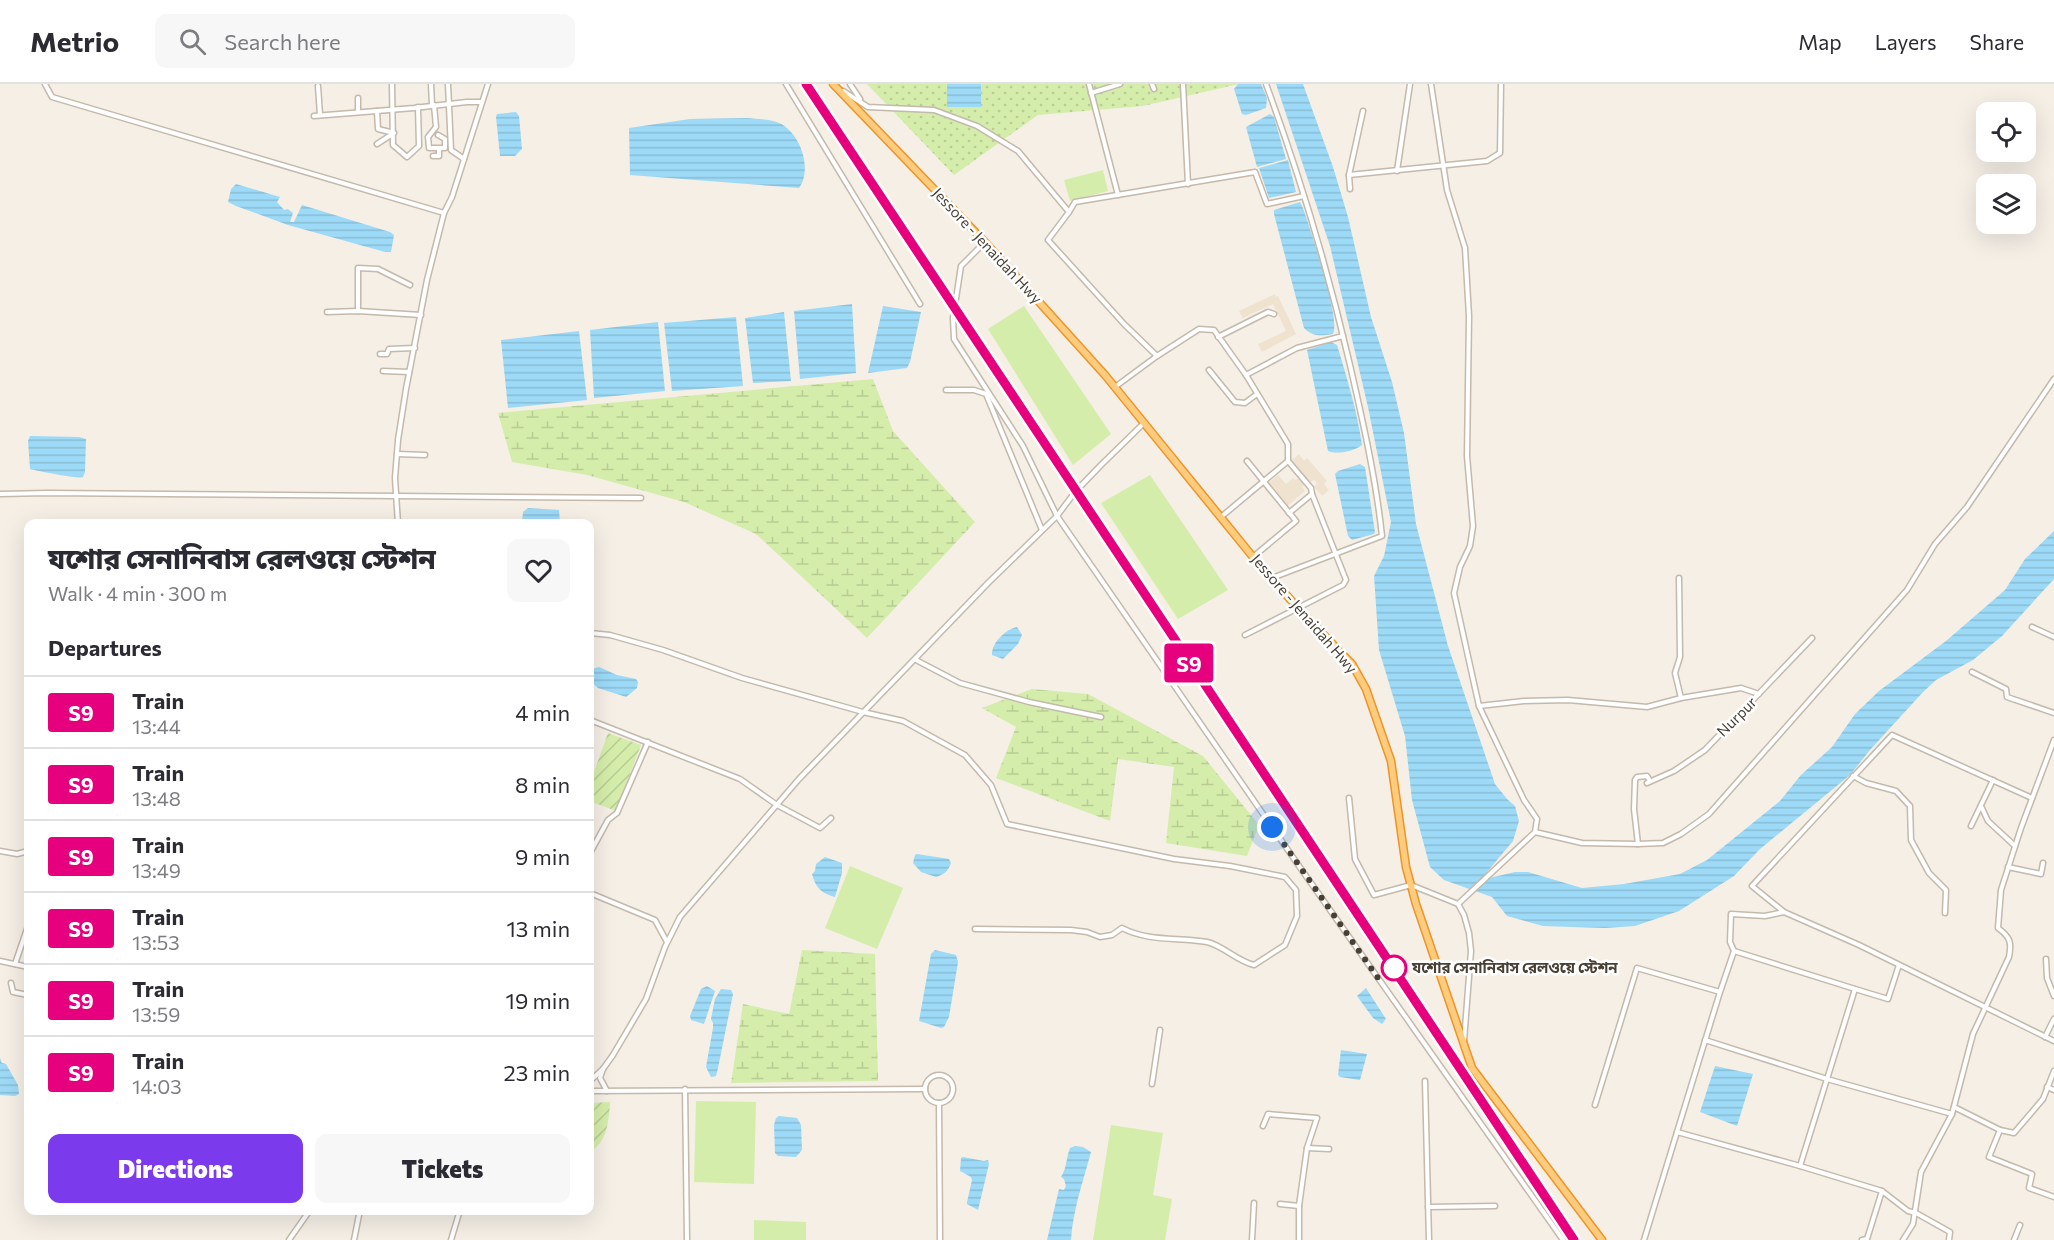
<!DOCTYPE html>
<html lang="en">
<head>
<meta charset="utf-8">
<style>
  :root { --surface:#fff; --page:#f7f7f7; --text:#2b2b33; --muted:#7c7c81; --line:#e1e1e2; --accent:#7c3aed }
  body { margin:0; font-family:Commissioner,"Noto Sans Bengali",sans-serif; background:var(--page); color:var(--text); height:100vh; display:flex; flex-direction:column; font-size:22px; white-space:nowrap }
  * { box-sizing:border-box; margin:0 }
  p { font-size:20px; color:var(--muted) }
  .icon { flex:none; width:33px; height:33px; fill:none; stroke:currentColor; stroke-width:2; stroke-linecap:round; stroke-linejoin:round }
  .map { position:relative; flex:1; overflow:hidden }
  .panel { position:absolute; left:24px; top:435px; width:570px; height:696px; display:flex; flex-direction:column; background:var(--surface); border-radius:12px; box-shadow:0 6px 24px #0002 }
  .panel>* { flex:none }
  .badge { padding:0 12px; border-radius:4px; font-size:21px; line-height:39px }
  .fabs { position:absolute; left:1976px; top:18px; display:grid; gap:12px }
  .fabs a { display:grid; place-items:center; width:60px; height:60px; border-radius:12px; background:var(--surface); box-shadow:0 6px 24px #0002; font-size:30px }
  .you { position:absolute; width:30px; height:30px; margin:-15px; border:4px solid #fff; border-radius:50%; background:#1a73e8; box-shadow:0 0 0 9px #1a73e833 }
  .map>.badge { position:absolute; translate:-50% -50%; box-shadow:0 0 0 3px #fff }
  h2 { padding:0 24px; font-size:22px; line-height:54px }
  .round { display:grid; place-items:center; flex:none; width:63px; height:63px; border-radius:12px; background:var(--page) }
  .overview { display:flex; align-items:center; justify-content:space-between; height:102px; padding:0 24px }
  h1 { font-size:28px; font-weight:800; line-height:45px }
  .primary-button { display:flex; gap:12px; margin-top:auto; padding:12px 24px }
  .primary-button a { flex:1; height:69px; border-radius:12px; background:var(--accent); color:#fff; font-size:24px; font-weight:800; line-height:69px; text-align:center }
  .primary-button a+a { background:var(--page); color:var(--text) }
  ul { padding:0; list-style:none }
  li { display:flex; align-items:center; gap:18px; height:72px; padding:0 24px; border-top:2px solid var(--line) }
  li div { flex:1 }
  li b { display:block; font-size:22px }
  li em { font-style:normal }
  li .badge { min-width:66px; font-weight:700; text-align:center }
  header { display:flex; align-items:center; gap:36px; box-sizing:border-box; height:84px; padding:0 30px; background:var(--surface); border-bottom:2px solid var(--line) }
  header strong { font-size:28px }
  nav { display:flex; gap:33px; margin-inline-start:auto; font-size:21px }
  .search { width:420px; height:54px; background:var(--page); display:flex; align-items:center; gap:15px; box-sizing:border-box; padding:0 21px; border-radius:12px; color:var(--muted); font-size:22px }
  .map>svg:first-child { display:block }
</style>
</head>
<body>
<header>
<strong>Metrio</strong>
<div class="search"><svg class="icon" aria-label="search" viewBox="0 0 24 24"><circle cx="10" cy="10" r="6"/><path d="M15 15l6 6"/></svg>Search here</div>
<nav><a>Map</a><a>Layers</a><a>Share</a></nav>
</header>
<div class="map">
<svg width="2054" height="1156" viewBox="0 0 2054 1156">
  <defs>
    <pattern id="wetland-marsh" width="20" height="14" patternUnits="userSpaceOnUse" patternTransform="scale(1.5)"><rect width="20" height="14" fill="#d5edab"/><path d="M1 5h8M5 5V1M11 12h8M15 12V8" fill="none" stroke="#b8cc94"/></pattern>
    <pattern id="park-dots" width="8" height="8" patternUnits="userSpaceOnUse" patternTransform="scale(1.5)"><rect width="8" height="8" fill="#d5edab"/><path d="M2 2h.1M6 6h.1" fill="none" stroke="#b8cc94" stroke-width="1.8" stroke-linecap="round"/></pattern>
    <pattern id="garden-furrows" width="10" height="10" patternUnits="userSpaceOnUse" patternTransform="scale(1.5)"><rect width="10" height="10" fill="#d5edab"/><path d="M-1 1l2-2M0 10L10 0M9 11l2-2" fill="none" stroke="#b8cc94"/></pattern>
    <pattern id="water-rules" width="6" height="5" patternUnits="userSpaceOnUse" patternTransform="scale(1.5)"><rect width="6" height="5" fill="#9ddaf7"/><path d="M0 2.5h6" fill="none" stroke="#89bcd4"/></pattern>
  </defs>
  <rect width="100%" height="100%" fill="#f5efe6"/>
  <!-- education -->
  <g fill="#efe3cf">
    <polygon points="1275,210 1276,213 1278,212 1296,250 1262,268 1258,260 1286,247 1273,220 1243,234 1239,227"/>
    <polygon points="1299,370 1304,377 1307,374 1327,397 1324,400 1329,406 1322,412 1314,403 1317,399 1314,396 1310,398 1307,394 1303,397 1304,401 1302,403 1305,407 1286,423 1267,400 1278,391 1286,400 1293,394 1295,396 1303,392 1291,377"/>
  </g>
  <!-- grass -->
  <g fill="#d5edab">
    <polygon points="1103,86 1108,107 1070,117 1064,96"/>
    <polygon points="1024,222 1111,350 1073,381 988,245"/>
    <polygon points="1150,391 1228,506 1178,535 1101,419"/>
    <polygon points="850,782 903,804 877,865 825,844"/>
    <polygon points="696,1017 756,1018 754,1100 694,1098"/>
    <polygon points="1111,1041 1163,1049 1153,1111 1172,1115 1165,1156 1093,1156"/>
    <polygon points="754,1136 806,1138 806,1156 754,1156"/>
  </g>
  <!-- wetland -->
  <g fill="url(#wetland-marsh)">
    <polygon points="873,295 893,347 975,438 867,554 756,450 684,418 587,391 512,378 498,329"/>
    <polygon points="1032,605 1088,610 1203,672 1259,741 1247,772 1166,759 1174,683 1118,675 1110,737 996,694 1016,643 982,624"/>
    <polygon points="802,866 875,870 878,997 731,999 743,920 789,930"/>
  </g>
  <!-- park -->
  <polygon fill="url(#park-dots)" points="867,0 1239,0 1143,22 1038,31 954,91"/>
  <!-- garden -->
  <g fill="url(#garden-furrows)">
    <polygon points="608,649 641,661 616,727 590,717 590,699"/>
    <path d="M610,1018C609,1035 607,1060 590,1067V1019Z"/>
  </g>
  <!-- water -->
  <g fill="url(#water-rules)">
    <rect x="947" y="0" width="34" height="23"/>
    <polygon points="1238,0 1261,0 1267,14 1266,24 1246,31 1242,30 1234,5"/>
    <polygon points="1276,0 1303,0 1333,83 1348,133 1371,233 1392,298 1404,349 1416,440 1448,562 1495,700 1507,715 1515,722 1519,737 1513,757 1487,788 1489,794 1515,788 1528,788 1582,804 1624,800 1680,790 1707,776 1780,717 1801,691 1832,663 1855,630 1879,607 1946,557 2005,506 2025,475 2054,447 2054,495 2002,552 1973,576 1936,596 1923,608 1870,666 1850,691 1760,765 1734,792 1679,827 1635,842 1605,844 1543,842 1507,832 1492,813 1444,796 1430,783 1412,716 1405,652 1379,566 1374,492 1384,472 1391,438 1368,323 1330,162"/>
    <polygon points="516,28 519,32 522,65 515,72 500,72 496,33 497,30"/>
    <polygon points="1270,30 1274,33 1286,75 1257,83 1246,43"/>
    <path d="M746,34C757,35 770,35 779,39C800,48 813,85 799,104L630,91L629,44L690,35Z"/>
    <polygon points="1288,76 1296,108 1269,114 1259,84"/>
    <polygon points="236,100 280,113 277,118 284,126 288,125 293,129 290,138 294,138 302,121 390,148 394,151 391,168 385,168 288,141 236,122 228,118 231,105"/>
    <path d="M1300,118L1303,124C1310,145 1341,234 1333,250C1320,252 1313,253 1304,244L1274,130V126Z"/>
    <polygon points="852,220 856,289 800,295 794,227"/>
    <polygon points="883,222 921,228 910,278 907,284 868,289"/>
    <polygon points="784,228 791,297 753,299 745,234"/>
    <polygon points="736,233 743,302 672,307 664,239"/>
    <polygon points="658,238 665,307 594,314 590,246"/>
    <polygon points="579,247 587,316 508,324 501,256"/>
    <path d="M1331,258L1337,261C1347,294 1357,327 1362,361C1355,367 1337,371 1328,367L1307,266Z"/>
    <path d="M30,352L79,353L86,355L85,388L83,393C77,395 38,387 30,385L28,357Z"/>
    <polygon points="1360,380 1365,383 1375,448 1374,450 1352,456 1348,452 1335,390 1338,387"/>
    <polygon points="528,424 559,426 560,439 522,439 523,428"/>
    <path d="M1017,543L1022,551L1018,560L1003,575L992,571C991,559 1006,545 1017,543Z"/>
    <polygon points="599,583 617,591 636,595 638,598 637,604 626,613 598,604 590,597 592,585"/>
    <path d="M917,770L949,775L951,779C948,788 944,790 936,793L921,788L913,779L915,771Z"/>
    <path d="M825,773L842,779V789L835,813C821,809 816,804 812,790L815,787L816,780Z"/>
    <polygon points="935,866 956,871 958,878 949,933 944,943 941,944 919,937 931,870"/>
    <polygon points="707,902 715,907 704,940 691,936 690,932 701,905"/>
    <polygon points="1366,904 1386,935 1382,940 1373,934 1357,912"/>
    <polygon points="721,905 731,906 733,910 718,984 716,992 711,993 706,983 713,944 713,939 711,935 715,915"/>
    <polygon points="1341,966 1367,970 1360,996 1340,993 1338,991"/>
    <polygon points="0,974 2,979 6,980 18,1001 19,1010 15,1012 0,1011"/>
    <polygon points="1715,982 1753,990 1737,1042 1700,1028"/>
    <polygon points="779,1032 797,1034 801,1041 802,1066 796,1073 778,1072 775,1069 774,1041 776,1034"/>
    <path d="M1075,1062L1083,1063L1091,1068C1083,1098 1073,1125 1071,1156H1047L1059,1105L1064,1106L1066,1102L1064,1095L1061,1093C1067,1084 1066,1074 1070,1064Z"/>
    <polygon points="963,1073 984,1077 988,1076 989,1080 978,1126 967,1120 967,1118 972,1096 971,1093 960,1087 961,1074"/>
  </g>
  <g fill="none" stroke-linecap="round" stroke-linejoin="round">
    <!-- minor casing -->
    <g stroke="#c4b9ab" stroke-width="7">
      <g id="minor">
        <polyline points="45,0 52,13 444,129"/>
        <polyline points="392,0 393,61 407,73 419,62 418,23"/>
        <polyline points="431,0 432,21"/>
        <polyline points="448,0 451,66 464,75"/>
        <polyline points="786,0 920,220"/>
        <polyline points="850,0 860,15"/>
        <polyline points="1089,0 1118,111"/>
        <polyline points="1152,0 1154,5"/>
        <polyline points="1183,0 1188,100"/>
        <path d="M1266,0C1300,92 1328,186 1350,281C1363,338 1376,395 1382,452L1272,494"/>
        <polyline points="1431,0 1447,106 1465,164 1469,232 1467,372 1473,442 1470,462 1460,483 1454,509 1479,622 1524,716 1537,735 1535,748 1458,820"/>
        <polyline points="318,2 320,31"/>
        <polyline points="843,7 868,23 934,26 977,42 1018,67 1069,128 1048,156 1124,240 1157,272"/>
        <polyline points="1091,9 1120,0"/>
        <polyline points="358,14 358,27"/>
        <polyline points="434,21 436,43 428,53 429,64 445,64 445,55 438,51"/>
        <polyline points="377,27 378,45 394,49 377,60"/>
        <polyline points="314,32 414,24 467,18 482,18"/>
        <polyline points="433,72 439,72 439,66"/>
        <polyline points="1397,87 1410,0"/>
        <polyline points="1349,91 1487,77 1500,69 1501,0"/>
        <polyline points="1350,105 1349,91 1363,27"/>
        <polyline points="1069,128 1075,118 1255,88 1267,120 1304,112"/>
        <polyline points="983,157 979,164 961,182 953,234 954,255 1023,362 1057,432 1299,782 1563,1156"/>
        <polyline points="358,227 358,184 378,185 410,201"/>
        <polyline points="327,228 358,227 421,231"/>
        <polyline points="1218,253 1268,228 1274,230"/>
        <polyline points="380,270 387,270 389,265 415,264"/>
        <polyline points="1209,286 1235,318 1245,319 1257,310"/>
        <polyline points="383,287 409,288"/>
        <polyline points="1246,291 1297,264 1343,252"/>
        <polyline points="1115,303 1157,272 1199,245 1214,246 1246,291 1288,360 1288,377 1311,404 1312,410 1346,496 1343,501 1245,551"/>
        <polyline points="946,306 974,306 986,310 1042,446"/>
        <polyline points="397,370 425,371"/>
        <polyline points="1247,377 1296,437 1253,473"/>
        <polyline points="0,410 47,409 641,414"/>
        <polyline points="1289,429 1312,410"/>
        <polyline points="1221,433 1288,377"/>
        <polyline points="398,440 395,394 398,356 406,305 427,196 444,129 452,113 488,0"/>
        <polyline points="1679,494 1680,573 1675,589 1681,614"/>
        <polyline points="2032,543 2054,553"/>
        <path d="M590,549L610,551L663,566L742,594L863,628L903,637L965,671L991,701L1007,740L1174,775L1230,782L1285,793L1296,806L1297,832L1285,861L1254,881C1237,877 1222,861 1207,858C1178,853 1149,858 1122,844L1112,851L1100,853L1087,848L1071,846L975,845"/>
        <polyline points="916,576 960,599 1029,618 1101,633"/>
        <polyline points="1972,588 2006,605 2007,613 2054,629"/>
        <polyline points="1479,622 1524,617 1568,616 1647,623 1681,614 1741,604 1759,610"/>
        <polyline points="590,636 740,695 777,721 820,744 831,734"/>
        <polyline points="1853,692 1866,699 1896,707 1910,722 1911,756 1929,789 1946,806 1945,829"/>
        <polyline points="1647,699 1674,687 1705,666 1812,554"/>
        <polyline points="1349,714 1355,775 1374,811 1411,801 1458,820 1464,831 1469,849 1471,867 1464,957"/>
        <polyline points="1981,722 1988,737 2015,762"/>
        <polyline points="1971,742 1993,696"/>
        <polyline points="1535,748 1582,759 1638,760 1663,759 1681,750 1709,730 1907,506 1935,460 1967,423 2054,295"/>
        <polyline points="1638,760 1634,725 1635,696 1637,693 1647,692 1650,697"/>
        <polyline points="0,767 17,770 28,767"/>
        <polyline points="590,769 608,736 617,729 648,658"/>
        <polyline points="2008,783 2041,790 2043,779"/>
        <polyline points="590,809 655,836 667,858"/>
        <polyline points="1784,828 1752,802 1892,651 2032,714"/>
        <polyline points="1734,867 1730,858 1731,830 1765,832 1784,828 1859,861 2054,957"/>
        <polyline points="2046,875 2047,894 2054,912"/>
        <polyline points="0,877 28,883"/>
        <polyline points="15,880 28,842"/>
        <polyline points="11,899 13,908 28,911"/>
        <polyline points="1855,905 1888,915 1899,881"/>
        <polyline points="2045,953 2054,935"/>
        <polyline points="1705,956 1827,995 1952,1030"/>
        <polyline points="603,985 600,994 607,1007"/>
        <circle cx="939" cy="1005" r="14"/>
        <polyline points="590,997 603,985 613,971 646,915 665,863 680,833 799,695 988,499 1057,432 1075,408 1101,381 1143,340"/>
        <polyline points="1425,997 1429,1156"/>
        <polyline points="1152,1000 1160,946"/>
        <polyline points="2047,1003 2054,1006"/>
        <polyline points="685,1005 687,1156"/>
        <polyline points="590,1007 925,1005"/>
        <polyline points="939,1019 940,1156"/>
        <polyline points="1595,1021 1637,884 1720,908 1677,1048 1800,1082 1855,905 1734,867 1720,908"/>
        <polyline points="1954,1023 2000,1046 1989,1073 2032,1090 2029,1104 2054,1113"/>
        <polyline points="1263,1042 1268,1030 1317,1034 1307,1064 1299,1122 1280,1120"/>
        <polyline points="2000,1046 2014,1049 2043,1015 2054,987"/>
        <polyline points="1307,1064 1329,1065"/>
        <polyline points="1800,1082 1882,1107 1867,1155 1862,1156"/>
        <polyline points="1882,1107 1908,1127 1916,1129 1950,1148 1949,1156"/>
        <polyline points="1299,1122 1299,1156"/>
        <polyline points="1428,1123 1495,1122"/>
        <polyline points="289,1156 310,1126"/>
        <polyline points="354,1156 360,1126"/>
        <polyline points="451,1156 460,1126"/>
        <polyline points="1252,1156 1254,1119"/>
        <polyline points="1644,1156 1677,1048"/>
        <path d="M1903,1156L1913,1140L1921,1088L1952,1030L1973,950L2009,873C2012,858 2010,853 1998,844L2001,806L2021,744L2054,656"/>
        <polyline points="2014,1156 2020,1141"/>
      </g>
    </g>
    <!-- trunk casing -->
    <g stroke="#ec9429" stroke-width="9">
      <polyline id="trunk" points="833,0 983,156 1105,291 1253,473 1297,523 1352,580 1366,605 1391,677 1406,783 1416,820 1472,984 1602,1156"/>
    </g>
    <!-- minor -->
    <use href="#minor" stroke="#fff" stroke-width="4"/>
    <!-- trunk -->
    <use href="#trunk" stroke="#ffcc7e" stroke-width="6"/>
    <!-- rail -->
    <polyline stroke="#969696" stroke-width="1.5" stroke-dasharray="8 8" stroke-linecap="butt" points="806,0 1075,408 1574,1156"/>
  </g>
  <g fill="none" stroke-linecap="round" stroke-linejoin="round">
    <!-- line casing -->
    <g stroke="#fff" stroke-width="14">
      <path id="line" d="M806,0C1061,386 1320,770 1574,1156"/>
    </g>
    <!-- line -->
    <use href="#line" stroke="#e6007e" stroke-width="9"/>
    <!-- walk -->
    <polyline stroke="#483f35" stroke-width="6" stroke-dasharray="0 10.8" points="1272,743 1378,894 1394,884"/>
  </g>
  <!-- markers -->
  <circle fill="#fff" stroke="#e6007e" stroke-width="3" cx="1394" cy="884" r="12"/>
  <g text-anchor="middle" stroke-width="5" stroke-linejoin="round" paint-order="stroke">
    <!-- street labels -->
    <g font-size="15" fill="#483f35" stroke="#fff">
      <text transform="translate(987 162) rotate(47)" y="5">Jessore - Jenaidah Hwy</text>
      <text transform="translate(1304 530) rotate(49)" y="5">Jessore - Jenaidah Hwy</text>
      <text transform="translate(1737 633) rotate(-45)" y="5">Nurpur</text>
    </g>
    <!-- stop labels -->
    <g font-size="15" font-weight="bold" fill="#483f35" stroke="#fff" text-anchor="start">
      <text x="1412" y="889">যশোর সেনানিবাস রেলওয়ে স্টেশন</text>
    </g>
  </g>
</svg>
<div class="fabs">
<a><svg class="icon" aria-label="locate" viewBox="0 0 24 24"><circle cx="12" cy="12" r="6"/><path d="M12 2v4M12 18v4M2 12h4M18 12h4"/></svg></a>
<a><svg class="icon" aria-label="layers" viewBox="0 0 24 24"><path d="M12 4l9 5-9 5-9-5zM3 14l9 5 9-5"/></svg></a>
</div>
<div class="you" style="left:1272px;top:743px"></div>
<b class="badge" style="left:1189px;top:579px;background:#e6007e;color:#fff">S9</b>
<section class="panel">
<div class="overview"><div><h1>যশোর সেনানিবাস রেলওয়ে স্টেশন</h1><p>Walk · 4 min · 300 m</p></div><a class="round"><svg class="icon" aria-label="heart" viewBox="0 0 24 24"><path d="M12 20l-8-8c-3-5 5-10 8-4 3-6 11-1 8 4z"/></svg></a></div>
<h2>Departures</h2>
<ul>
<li><span class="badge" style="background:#e6007e;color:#fff">S9</span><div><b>Train</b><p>13:44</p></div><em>4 min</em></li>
<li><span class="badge" style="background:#e6007e;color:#fff">S9</span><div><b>Train</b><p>13:48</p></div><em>8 min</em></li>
<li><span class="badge" style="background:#e6007e;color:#fff">S9</span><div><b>Train</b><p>13:49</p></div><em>9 min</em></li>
<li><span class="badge" style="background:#e6007e;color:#fff">S9</span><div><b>Train</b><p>13:53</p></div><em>13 min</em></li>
<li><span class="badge" style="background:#e6007e;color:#fff">S9</span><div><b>Train</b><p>13:59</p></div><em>19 min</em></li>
<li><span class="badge" style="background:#e6007e;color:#fff">S9</span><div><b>Train</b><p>14:03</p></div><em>23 min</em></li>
</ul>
<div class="primary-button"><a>Directions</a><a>Tickets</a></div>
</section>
</div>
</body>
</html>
